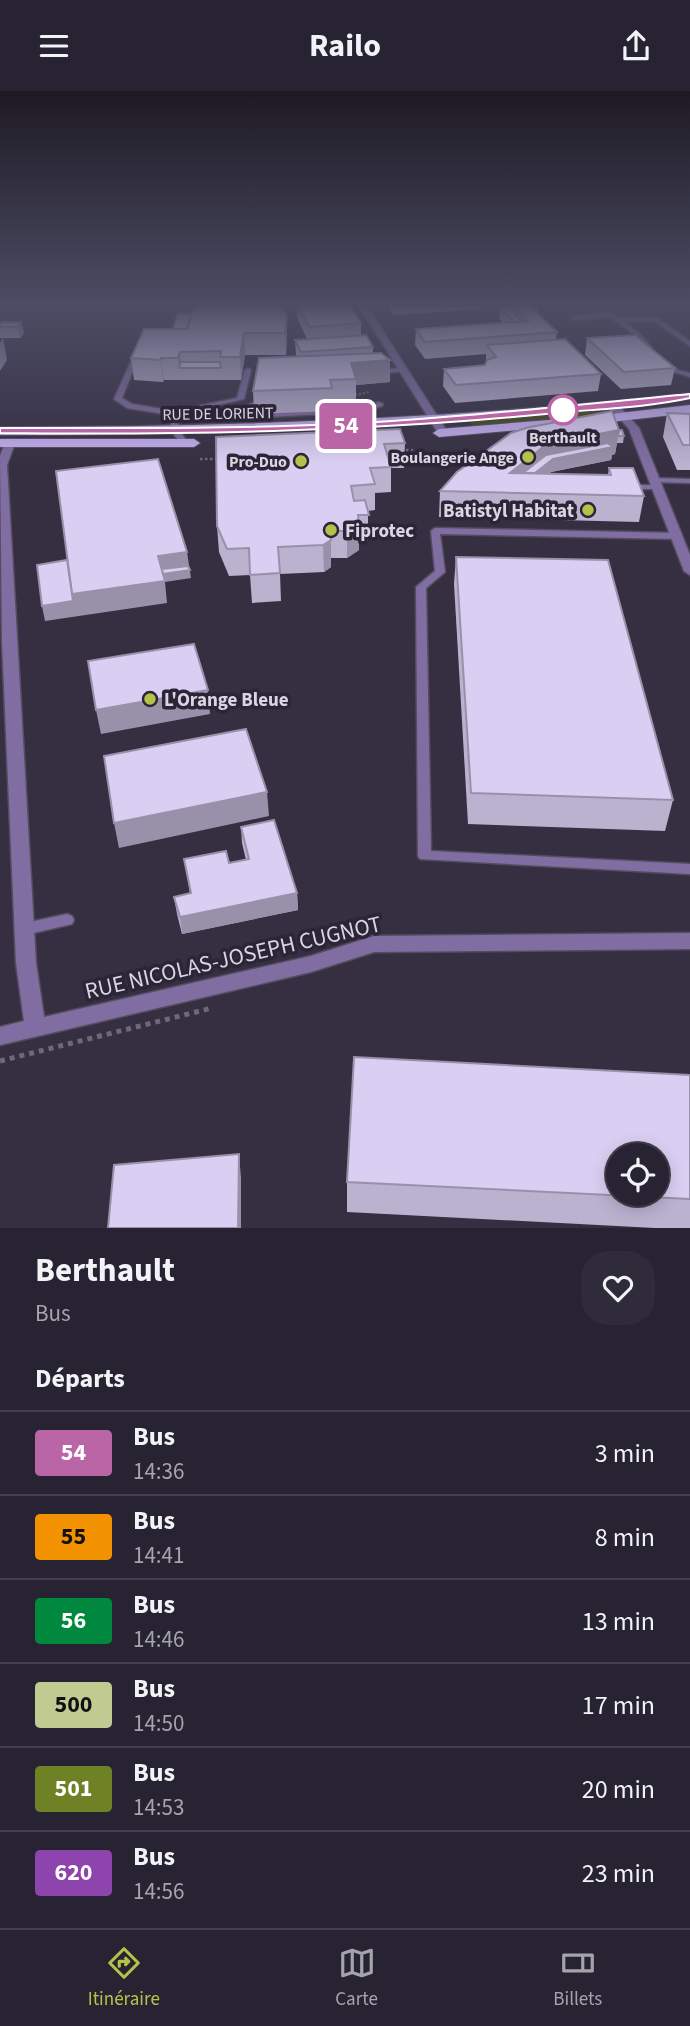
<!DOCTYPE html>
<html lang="fr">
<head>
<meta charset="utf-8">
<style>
  :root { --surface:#282332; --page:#302b3a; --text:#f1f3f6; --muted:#a5a4ac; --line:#44404d; --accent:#b5c249 }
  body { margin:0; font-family:"Source Sans 3",sans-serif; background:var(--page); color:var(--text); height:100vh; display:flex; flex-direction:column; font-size:26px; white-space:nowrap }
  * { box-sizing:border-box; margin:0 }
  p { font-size:23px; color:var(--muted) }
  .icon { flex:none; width:38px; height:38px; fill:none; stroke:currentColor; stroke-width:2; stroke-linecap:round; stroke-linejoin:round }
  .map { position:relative; height:1137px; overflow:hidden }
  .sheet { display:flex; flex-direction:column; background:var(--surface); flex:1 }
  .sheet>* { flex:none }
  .badge { padding:0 14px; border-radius:5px; font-size:24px; line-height:46px }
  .tools { position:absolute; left:606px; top:1052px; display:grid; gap:14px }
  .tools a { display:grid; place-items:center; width:63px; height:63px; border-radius:50%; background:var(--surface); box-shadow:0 4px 18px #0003,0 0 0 2px var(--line); font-size:35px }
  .map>.badge { position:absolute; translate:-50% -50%; box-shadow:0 0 0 4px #fff }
  h2 { padding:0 35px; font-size:26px; line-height:63px }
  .round { display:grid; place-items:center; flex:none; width:74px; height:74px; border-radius:28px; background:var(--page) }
  .headline { display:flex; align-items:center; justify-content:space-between; height:119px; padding:0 35px }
  h1 { font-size:33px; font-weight:700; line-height:52px }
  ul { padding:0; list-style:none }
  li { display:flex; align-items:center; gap:21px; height:84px; padding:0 35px; border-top:2px solid var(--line) }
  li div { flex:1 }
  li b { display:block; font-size:26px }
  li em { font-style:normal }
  li .badge { min-width:77px; font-weight:700; text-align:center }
  header { display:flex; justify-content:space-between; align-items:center; height:91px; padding:0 35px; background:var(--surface); font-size:32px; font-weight:700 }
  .menu { display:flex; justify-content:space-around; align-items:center; height:98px; border-top:2px solid var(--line); background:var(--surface); font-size:19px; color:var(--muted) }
  .menu a { display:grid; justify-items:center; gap:4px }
  .menu .active { color:var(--accent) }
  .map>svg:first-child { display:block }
</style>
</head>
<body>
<header><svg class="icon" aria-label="menu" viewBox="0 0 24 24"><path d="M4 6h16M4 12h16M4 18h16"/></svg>Railo<svg class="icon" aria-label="share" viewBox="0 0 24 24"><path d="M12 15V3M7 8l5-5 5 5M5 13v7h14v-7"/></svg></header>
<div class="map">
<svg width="690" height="1137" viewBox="0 0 690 1137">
  <rect width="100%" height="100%" fill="#362f42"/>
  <!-- green -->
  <polygon fill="#464b19" points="593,320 601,322 599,325 476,336 469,331"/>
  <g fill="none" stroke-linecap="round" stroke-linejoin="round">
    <!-- service casing -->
    <g stroke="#534d5f" stroke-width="3">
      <g id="service">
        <polygon points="611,222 619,227 657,227 690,250 690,255 654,230 624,231 639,242 653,258 650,260 635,244 610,226 573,229 570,227 573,225"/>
        <polygon points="135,261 140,262 122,307 132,313 174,320 237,307 245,279 248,277 251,279 244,308 177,323 179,339 189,353 182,355 171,339 170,324 127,317 114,308"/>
        <polygon points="665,269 678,279 690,282 690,286 674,281 663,272 662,271"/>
        <polygon points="404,277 407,279 406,280 376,283 373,281 376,279"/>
        <polygon points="379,311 383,313 382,315 359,321 250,327 246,325 248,314 252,312 256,314 254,323 358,317"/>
        <polygon points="651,387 690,388 690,392 654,391 650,389"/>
        <polygon points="626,394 657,394 661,396 657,398 626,398"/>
        <polygon points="435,437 677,442 681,445 677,448 440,443 445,481 426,497 431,760 690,773 690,783 420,768 418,765 416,496 435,480 431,440"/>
        <polygon points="67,823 72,825 74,829 72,833 25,844 20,842 18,838 20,834 25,832"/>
      </g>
    </g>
    <!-- minor casing -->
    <g stroke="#534d5f" stroke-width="3">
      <g id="minor">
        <polygon points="359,215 367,215 448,342 447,344 438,342"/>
        <polygon points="610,312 616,312 639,337 690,464 690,484 684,480 629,338 610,316"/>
        <polygon points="10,349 15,352 7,374 36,872 44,926 311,865 374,845 690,842 690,858 374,861 311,881 0,954 0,936 24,930 16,872 2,551 0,365 5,352"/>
      </g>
    </g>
    <!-- primary casing -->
    <g stroke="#534d5f" stroke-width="2">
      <g id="primary">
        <path d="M690,302V308C460,335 231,344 0,344V336C231,336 460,328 690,302Z"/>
        <polygon points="690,314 690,322 593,333 587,329 593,325"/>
        <polygon points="561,328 565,329 565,335 439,346 433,342 439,338"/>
        <polygon points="0,348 194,348 200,352 194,356 0,356"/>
      </g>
    </g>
    <!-- path-far2 -->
    <polyline stroke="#6e6879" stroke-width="2" stroke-dasharray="2 2" stroke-linecap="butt" points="355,304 369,301"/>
    <!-- path-far1 -->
    <g stroke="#6e6879" stroke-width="2.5" stroke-dasharray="2.5 2.5" stroke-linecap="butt">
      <polyline points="401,359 413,359"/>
      <polyline points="200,368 219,368"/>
    </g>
    <!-- path -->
    <polyline stroke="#6e6879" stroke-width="5" stroke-dasharray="5 5" stroke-linecap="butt" points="0,970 212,917"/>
    <!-- service -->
    <use href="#service" fill="#806da2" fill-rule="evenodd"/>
    <!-- minor -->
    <use href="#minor" fill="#806da2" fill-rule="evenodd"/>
    <!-- primary -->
    <use href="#primary" fill="#c6aff0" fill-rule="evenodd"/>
  </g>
  <!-- wall -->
  <g fill="#bbb2d0">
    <polygon points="297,215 350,215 361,232 361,244 373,256 373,262 390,291 356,294 356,311 332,312 332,320 254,323 253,300 296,265 295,249 307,248 297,227"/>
    <polygon points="387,215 481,215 481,218 394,224"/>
    <polygon points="508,215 538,215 538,222 557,241 556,249 601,283 598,300 455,312 443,295 444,278 485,274 486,271 486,263 425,268 415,254 416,238 503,232 499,227 500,217 508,216"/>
    <polygon points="287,225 287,246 286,264 245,264 241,289 164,289 163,291 134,289 131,267 173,238"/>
    <polygon points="0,231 21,231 24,242 20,247 0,247"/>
    <polygon points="587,247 675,277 671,294 621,298 585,264"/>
    <polygon points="667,322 690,323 690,379 677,379 663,346"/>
    <polygon points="619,339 624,345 623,352 617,352 615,363 612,364 611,369 551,381 549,383 608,384 609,377 644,405 639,431 439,426 440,400"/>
    <polygon points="216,346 405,352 404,377 391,377 391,401 375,402 375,419 368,420 368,450 359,451 359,459 347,467 331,467 331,476 324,481 280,483 281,510 252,512 250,484 229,485 219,461 217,435"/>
    <polygon points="456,466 673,709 665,740 468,733 454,493"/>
    <polygon points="241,736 297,802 298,819 182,843 177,823 174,806 190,802 184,768 229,772 246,769 242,752"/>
    <polygon points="690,984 690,1137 655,1137 347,1121 347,1091"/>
  </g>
  <!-- shaded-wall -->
  <g fill="#9991a9">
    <polygon points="529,215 538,215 537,229"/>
    <polygon points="287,225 287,246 286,264 285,242"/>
    <polygon points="21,231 24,242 20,247 18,236"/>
    <polygon points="244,242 245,264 241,289 240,266"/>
    <polygon points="3,247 7,269 0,280 0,252"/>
    <polygon points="180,261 181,277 179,277 178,267"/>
    <polygon points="161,267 164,289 163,291 161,269"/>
    <polygon points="390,269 390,291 356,294 356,288 351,272"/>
    <polygon points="619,339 615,363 612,364 611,369 551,381 526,402 510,382 535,346"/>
    <polygon points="359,432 359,459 347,467 347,440"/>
    <polygon points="331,449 331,476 324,481 323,454"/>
    <polygon points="187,461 191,487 165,491 167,512 45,530 42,515 67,469"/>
    <polygon points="208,599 210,623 101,643 96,619"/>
    <polygon points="267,701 269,725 119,757 114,732"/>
    <polygon points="297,802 298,819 182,843 180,826"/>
    <polygon points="239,1063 241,1087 241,1137 238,1137"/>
  </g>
  <!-- building -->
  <g fill="#dacff2" stroke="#9991a9" stroke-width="2" fill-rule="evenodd">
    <polygon points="194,215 282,215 287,225 285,242 244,242 240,266 220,266 221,260 180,261 178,267 161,267 161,269 131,267 144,238 187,238"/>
    <polygon points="298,215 350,215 361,232 309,236"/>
    <polygon points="513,215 530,215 557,241 425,251 416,238 528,230"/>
    <polygon points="508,216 522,230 514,231 500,217"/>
    <polygon points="178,222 191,223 187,238 173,238"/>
    <polygon points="0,231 21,231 18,236 0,236"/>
    <polygon points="366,244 373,256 301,261 295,249"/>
    <polygon points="635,244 675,277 624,281 587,247"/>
    <polygon points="565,248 601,283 456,294 444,278 485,274 487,269 496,266 487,254"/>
    <polygon points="381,262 390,269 351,272 356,288 330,289 332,297 253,300 259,267"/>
    <polygon points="181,271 220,271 221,277 179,277"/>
    <polygon points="612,320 619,339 547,353 510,382 611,384 609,377 633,377 644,405 440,400 457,381 511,342 526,337"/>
    <polygon points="667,322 690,323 690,354 683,354"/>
    <polygon points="400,338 405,352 384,353 391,376 370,377 375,393 351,395 354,410 365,409 369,424 358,424 359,432 347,440 330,440 331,449 323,454 278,456 280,482 250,484 249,457 227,458 217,435 216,346"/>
    <polygon points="619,339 622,339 624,345 618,345"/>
    <polygon points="608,352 613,356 553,368 535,382 523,382 546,364"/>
    <polygon points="158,368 187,461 158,465 165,490 72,503 56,380"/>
    <polygon points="456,466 608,469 673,709 471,702"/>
    <polygon points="67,469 73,510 42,515 37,474"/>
    <polygon points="188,475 190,479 163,483 162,478"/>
    <polygon points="194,553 208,599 96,619 88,570"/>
    <polygon points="246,638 267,701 114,732 104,665"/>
    <polygon points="274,729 297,802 180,826 174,806 191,802 184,768 226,760 229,772 249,768 241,736"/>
    <path d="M354,966L690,984V1108L347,1091ZM618,1064H656V1102H618Z"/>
    <polygon points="239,1063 238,1137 108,1137 114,1074"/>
  </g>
  <!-- sky -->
  <linearGradient id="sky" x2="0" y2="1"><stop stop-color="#1e1a24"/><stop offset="0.57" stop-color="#4c4d65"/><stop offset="1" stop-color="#4c4d65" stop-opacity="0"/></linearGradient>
  <rect width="690" height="374" fill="url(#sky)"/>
  <!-- line -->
  <path fill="#ba65a5" stroke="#fff" stroke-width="2" d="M690,303V307C645,317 594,318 546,323C364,341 182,344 0,342V337C113,337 227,338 340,333C457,327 574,314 690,303Z"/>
  <!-- markers -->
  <circle fill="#fff" stroke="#ba65a5" stroke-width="3.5" cx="563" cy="319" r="14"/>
  <g fill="#b5c249" stroke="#2c2538" stroke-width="2.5">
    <circle cx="528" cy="366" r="7"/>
    <circle cx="301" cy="370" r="7"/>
    <circle cx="588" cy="419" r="7"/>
    <circle cx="331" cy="439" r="7"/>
    <circle cx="150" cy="608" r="7"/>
  </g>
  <g text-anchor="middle" stroke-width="7" stroke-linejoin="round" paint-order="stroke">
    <!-- far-street labels -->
    <g font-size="16" fill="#d9d5e2" stroke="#2c2538">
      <text transform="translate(218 322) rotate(-1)" y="6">RUE DE LORIENT</text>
    </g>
    <!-- far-stop labels -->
    <g font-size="16" font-weight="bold" fill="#d9d5e2" stroke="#2c2538">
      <text x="563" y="352">Berthault</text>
    </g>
    <!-- far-poi labels -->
    <g font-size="16" font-weight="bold" fill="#d9d5e2" stroke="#2c2538" text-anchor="end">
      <text x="514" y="372">Boulangerie Ange</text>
      <text x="287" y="376">Pro-Duo</text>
    </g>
    <!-- poi labels -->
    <g font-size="19" font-weight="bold" fill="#d9d5e2" stroke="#2c2538" text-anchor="start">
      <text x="574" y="426" text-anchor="end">Batistyl Habitat</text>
      <text x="345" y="446">Fiprotec</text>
      <text x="164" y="615">L'Orange Bleue</text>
    </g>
    <!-- near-street labels -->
    <g font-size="23" fill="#d9d5e2" stroke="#2c2538">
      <text transform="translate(233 866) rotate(-13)" y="8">RUE NICOLAS-JOSEPH CUGNOT</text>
    </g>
  </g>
</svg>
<div class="tools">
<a><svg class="icon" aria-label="locate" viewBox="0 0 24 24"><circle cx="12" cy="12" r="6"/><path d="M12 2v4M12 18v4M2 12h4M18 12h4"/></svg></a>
</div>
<b class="badge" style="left:346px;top:335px;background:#ba65a5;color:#fff">54</b>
</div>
<section class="sheet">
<div class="headline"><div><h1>Berthault</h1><p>Bus</p></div><a class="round"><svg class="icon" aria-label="heart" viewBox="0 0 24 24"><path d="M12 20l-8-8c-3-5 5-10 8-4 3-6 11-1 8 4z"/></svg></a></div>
<h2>Départs</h2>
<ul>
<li><span class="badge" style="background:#ba65a5;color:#fff">54</span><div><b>Bus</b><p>14:36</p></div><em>3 min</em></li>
<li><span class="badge" style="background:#f39200;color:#111">55</span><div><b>Bus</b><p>14:41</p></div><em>8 min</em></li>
<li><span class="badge" style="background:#00893e;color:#fff">56</span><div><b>Bus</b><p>14:46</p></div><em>13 min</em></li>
<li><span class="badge" style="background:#c1ca90;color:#111">500</span><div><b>Bus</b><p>14:50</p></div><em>17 min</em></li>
<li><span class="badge" style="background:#6e8225;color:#fff">501</span><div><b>Bus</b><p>14:53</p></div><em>20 min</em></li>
<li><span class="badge" style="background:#8e44ad;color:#fff">620</span><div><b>Bus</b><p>14:56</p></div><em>23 min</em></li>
</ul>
</section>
<nav class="menu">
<a class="active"><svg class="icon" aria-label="directions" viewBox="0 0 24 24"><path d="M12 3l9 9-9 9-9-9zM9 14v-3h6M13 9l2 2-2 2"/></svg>Itinéraire</a>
<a><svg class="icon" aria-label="map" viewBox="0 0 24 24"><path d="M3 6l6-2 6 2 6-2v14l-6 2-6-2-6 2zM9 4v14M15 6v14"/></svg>Carte</a>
<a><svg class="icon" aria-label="tickets" viewBox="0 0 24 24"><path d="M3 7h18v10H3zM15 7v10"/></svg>Billets</a>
</nav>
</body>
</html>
